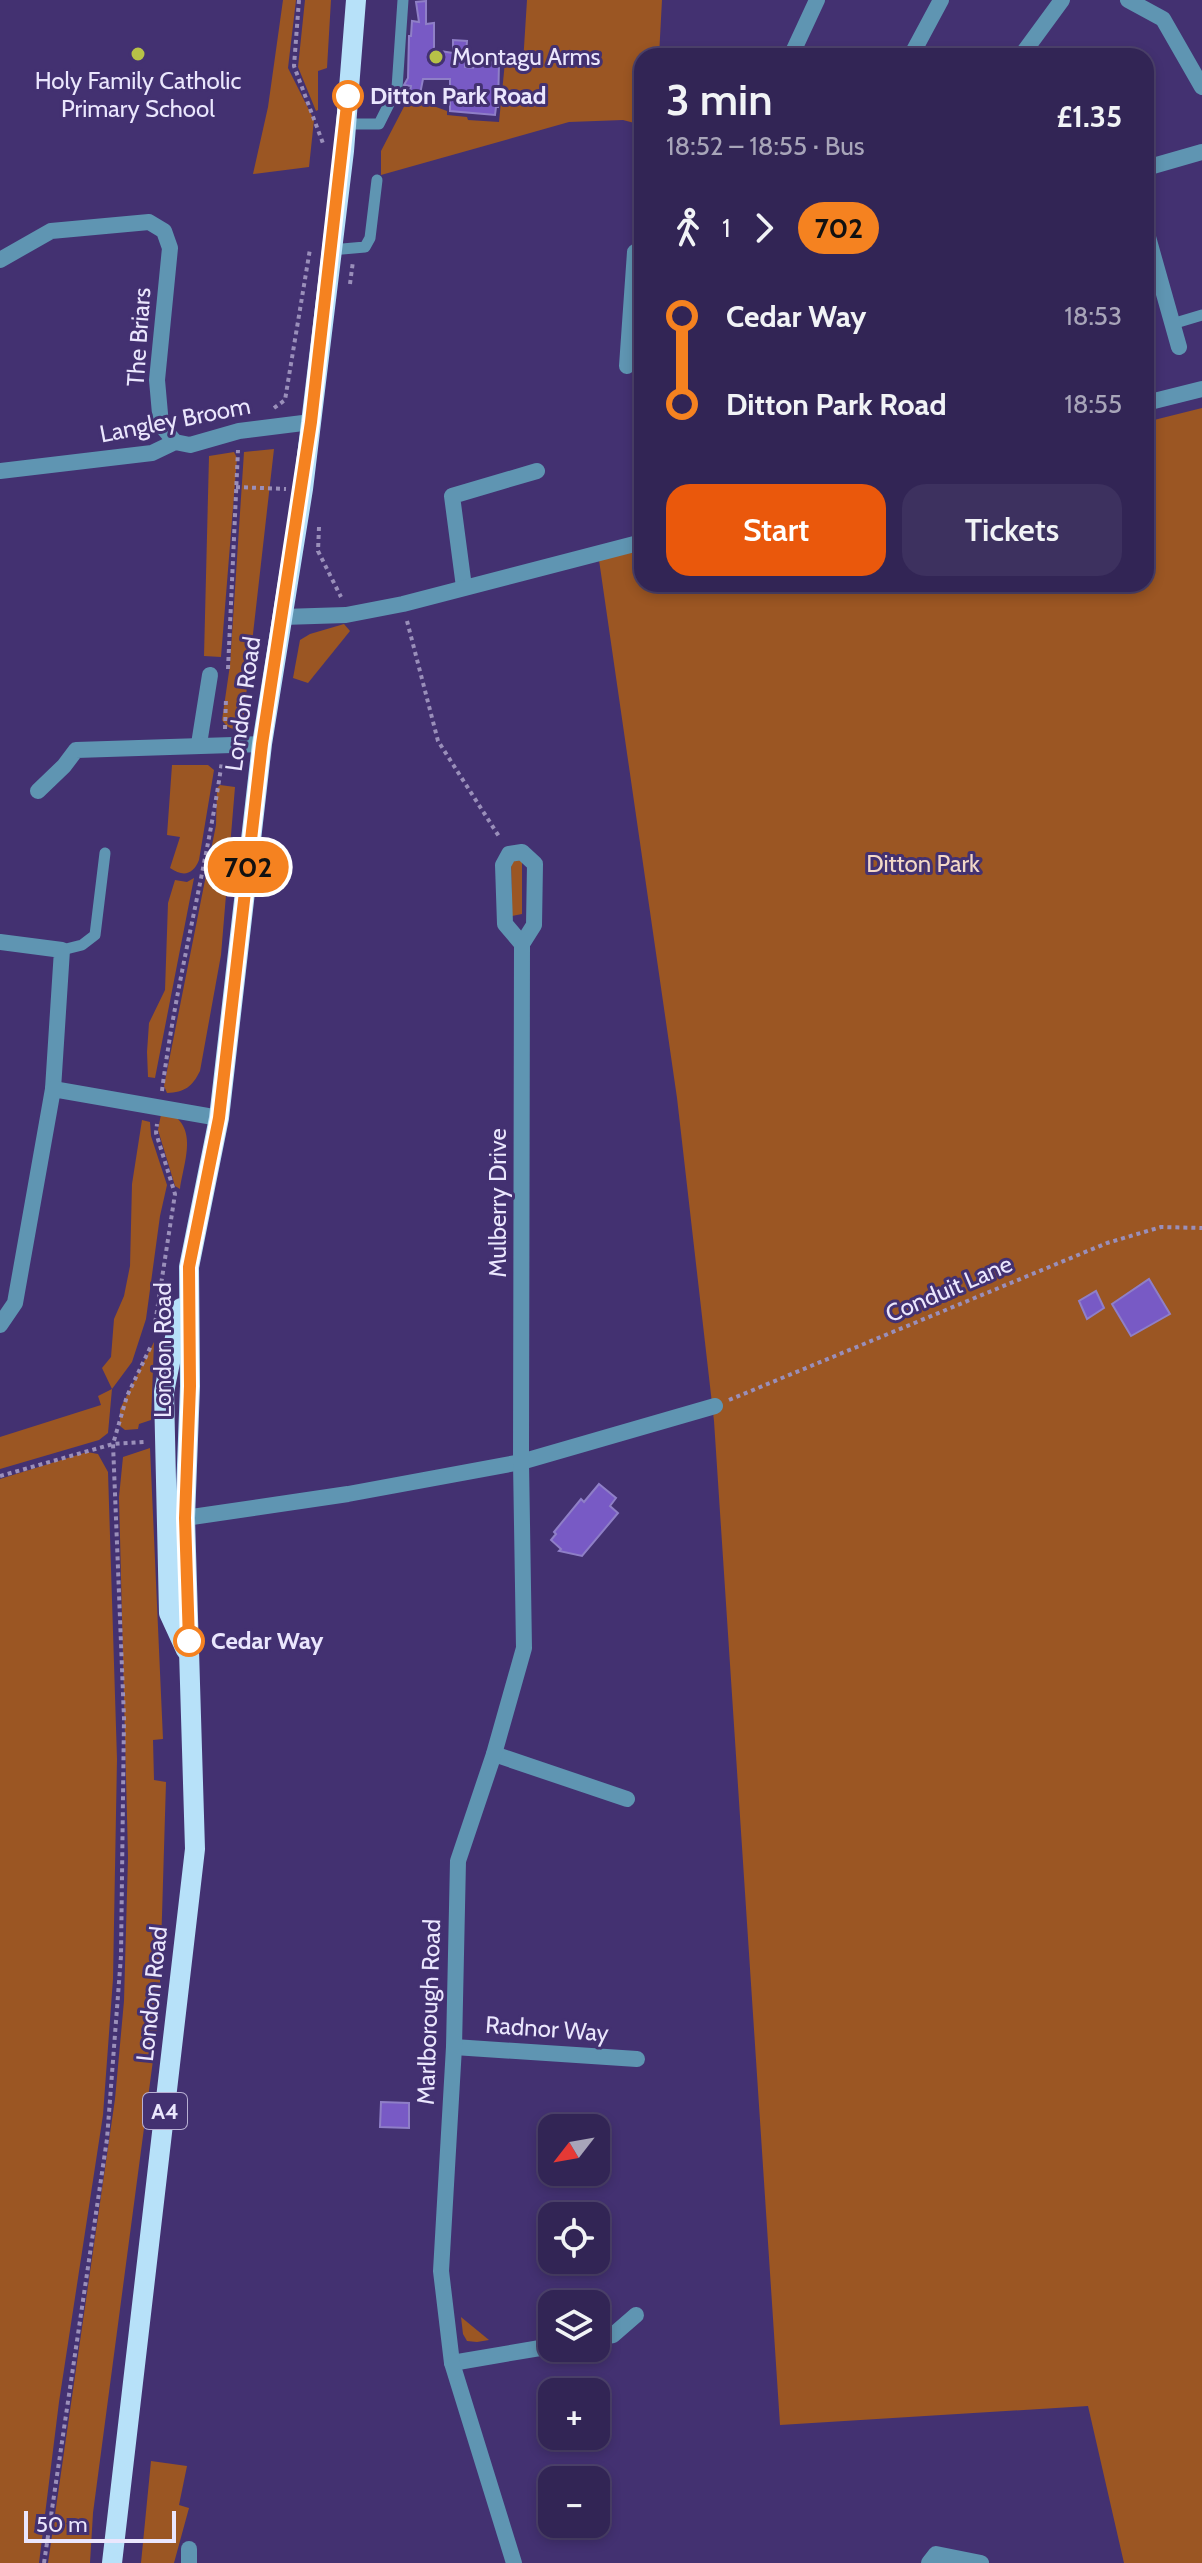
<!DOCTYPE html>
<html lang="en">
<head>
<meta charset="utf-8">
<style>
  :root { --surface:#322555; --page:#3d315f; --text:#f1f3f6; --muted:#a8a5b9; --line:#4d426c; --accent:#ea580c }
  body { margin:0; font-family:Cabin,sans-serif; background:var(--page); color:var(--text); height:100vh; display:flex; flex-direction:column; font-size:30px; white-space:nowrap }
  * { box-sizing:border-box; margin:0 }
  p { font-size:26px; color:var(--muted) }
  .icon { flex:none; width:44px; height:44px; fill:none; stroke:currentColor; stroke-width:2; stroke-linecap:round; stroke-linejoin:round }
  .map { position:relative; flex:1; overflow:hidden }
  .side { position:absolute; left:634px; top:48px; width:520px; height:544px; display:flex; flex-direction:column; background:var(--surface); border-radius:24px; box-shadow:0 4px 12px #0003,0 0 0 2px var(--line) }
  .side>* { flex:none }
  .badge { padding:0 16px; border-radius:26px; font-size:28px; line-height:52px }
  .needle { width:52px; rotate:239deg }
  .buttons { position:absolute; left:538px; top:2114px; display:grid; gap:16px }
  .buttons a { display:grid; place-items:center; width:72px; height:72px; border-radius:16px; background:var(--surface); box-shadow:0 4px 12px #0003,0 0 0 2px var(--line); font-size:40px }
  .scale { position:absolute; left:24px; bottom:20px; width:152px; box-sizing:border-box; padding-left:8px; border:4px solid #eae6fd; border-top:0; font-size:22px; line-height:28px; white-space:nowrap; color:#eae6fd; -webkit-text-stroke:6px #433171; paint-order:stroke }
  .map>.badge { position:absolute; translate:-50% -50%; box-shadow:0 0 0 4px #fff }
  .legs { display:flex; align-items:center; gap:12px; height:88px; padding:0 32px; font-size:26px }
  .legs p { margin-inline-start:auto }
  .overview { display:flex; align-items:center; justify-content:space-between; height:136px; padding:0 32px }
  h1 { font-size:44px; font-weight:600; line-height:60px }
  .action { display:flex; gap:16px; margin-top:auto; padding:16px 32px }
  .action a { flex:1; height:92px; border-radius:24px; background:var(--accent); color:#fff; font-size:32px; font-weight:600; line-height:92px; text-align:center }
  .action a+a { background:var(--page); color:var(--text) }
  ul { padding:0 32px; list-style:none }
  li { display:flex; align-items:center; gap:28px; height:88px; font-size:30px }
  li i { display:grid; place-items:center; width:12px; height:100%; margin:0 10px; background:currentColor }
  li i::after { content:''; width:20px; height:20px; margin:-10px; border:6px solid; border-radius:50%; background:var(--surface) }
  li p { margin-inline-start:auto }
  li:first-child i { background:linear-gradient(#0000 50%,currentColor 0) }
  li:last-child i { background:linear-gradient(currentColor 50%,#0000 0) }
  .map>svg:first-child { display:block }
</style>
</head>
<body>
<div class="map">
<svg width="1202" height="2563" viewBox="0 0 1202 2563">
  <rect width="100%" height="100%" fill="#433171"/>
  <!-- green -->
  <g fill="#9b5623">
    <polygon points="283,0 296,0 288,68 314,120 309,167 253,174 268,107"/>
    <polygon points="305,0 331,0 327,68 318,71 318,110 316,111 298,67"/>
    <polygon points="527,0 662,0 659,56 642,56 642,125 623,120 569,122 381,175 381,151 409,97 447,111 447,115 467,117 468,120 499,122 505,62 523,63"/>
    <polygon points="1202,408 1202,2563 1124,2563 1088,2406 780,2425 714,1421 677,1098 599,560 642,549 642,584 1146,584 1146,422"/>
    <path d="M274,449L243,722L238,728C230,730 227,727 222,720L230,665L244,452Z"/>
    <polygon points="234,452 237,458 221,657 204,656 209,456"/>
    <polygon points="344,624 350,631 308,683 293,678 300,640 310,634"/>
    <path d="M172,765H208L214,770L199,860C193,875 183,877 170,868L180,837L167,835Z"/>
    <path d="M220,785L235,787L221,955L200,1071C192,1087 185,1092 167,1093L164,1086L216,825L217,788Z"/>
    <polygon points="511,860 522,860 522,914 512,916"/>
    <polygon points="194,878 155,1078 148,1077 147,1052 149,1023 165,990 168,903 175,880 187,882"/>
    <path d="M162,1109C200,1124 185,1157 180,1189L175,1186L158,1130Z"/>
    <polygon points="142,1120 150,1122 151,1136 167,1185 160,1216 146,1319 132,1362 112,1389 108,1433 99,1440 0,1469 0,1437 101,1405 98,1396 112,1389 102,1368 111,1357 114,1319 124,1296 130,1266 132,1184"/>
    <polygon points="154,1342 151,1420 139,1424 138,1429 125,1430 120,1426 120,1409"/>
    <polygon points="150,1448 163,1739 153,1740 154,1780 166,1782 159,2015 93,2513 90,2563 48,2563 115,2099 124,2001 128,1857 119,1497 123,1457"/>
    <polygon points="87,1452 98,1454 108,1472 117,1759 113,1979 103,2115 59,2402 39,2563 0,2563 0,1479"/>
    <polygon points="461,2317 489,2340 477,2342 467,2341 463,2334"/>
    <polygon points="151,2461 187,2466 179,2505 189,2508 174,2563 141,2563"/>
  </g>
  <!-- building -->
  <g fill="#785ac5" stroke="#8f7fc7" stroke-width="2">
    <polygon points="426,1 426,24 434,23 434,50 453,53 453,40 467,41 465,67 473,68 474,61 499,63 498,107 496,107 495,115 450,111 450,79 423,79 419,99 409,97 411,86 404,85 408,78 409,36 411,36 412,21 419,22 416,2"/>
    <polygon points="1149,1279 1170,1314 1131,1336 1112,1304"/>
    <polygon points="1096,1291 1104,1308 1087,1319 1079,1301"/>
    <polygon points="599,1484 616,1498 610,1506 618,1513 582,1556 559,1551 561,1549 551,1540 556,1534 554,1532 581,1499 584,1502"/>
    <polygon points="381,2102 409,2103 409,2128 380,2127"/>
  </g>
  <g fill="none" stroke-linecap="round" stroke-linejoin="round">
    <!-- path -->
    <g stroke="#9a8fba" stroke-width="4" stroke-dasharray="4 4" stroke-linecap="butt">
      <polyline points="299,0 294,66 324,146"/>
      <polyline points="350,284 353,261"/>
      <polyline points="274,408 285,400 310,249"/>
      <polyline points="236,487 286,489"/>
      <polyline points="319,527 318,551 341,597"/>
      <polyline points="407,621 438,741 500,838"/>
      <polyline points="228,669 238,450"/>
      <polyline points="225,729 226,698"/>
      <path d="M162,1091C176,980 206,872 222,761"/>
      <polyline points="154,1330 175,1194 156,1133 157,1124"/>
      <polyline points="729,1400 1107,1243 1161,1227 1202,1228"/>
      <polyline points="0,1476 113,1444 145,1442"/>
      <polyline points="44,2563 107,2139 121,1956 124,1718 113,1444 127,1396 151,1346"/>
    </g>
    <!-- service -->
    <g stroke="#5f95b2" stroke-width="11">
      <polyline points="346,124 379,124 397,88 403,0"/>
      <polyline points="331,250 365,247 370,238 377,180"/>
      <polyline points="1172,324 1202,315"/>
      <polyline points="62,950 82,945 95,935 105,853"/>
    </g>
    <!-- minor -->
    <g stroke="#5f95b2" stroke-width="16">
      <polyline points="1128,0 1163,19 1202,87"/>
      <polyline points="791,56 817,0"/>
      <polyline points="911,56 941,0"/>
      <polyline points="1021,56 1062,0"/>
      <polyline points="1146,168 1202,152"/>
      <polyline points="1146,230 1179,347"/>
      <polyline points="0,260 51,231 149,222 164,231 170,248 157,380 161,425 175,442"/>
      <polyline points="627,366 635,252 642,252"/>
      <polyline points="1146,403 1202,389"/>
      <polyline points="0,471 152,453 175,442 190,445 239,431 311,422"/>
      <polyline points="464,587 452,496 537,471"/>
      <polyline points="283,617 346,615 403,604 642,542"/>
      <polyline points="199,744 210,675"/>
      <polyline points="38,791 64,766 76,750 262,744"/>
      <polyline points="0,942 62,950 53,1089"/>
      <polyline points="0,1325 15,1303 53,1089 219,1118"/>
      <polyline points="174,1518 185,1518 348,1494 521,1462 715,1406"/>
      <polyline points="494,1754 627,1799"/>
      <polyline points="454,2047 637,2059"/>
      <polyline points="596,2338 613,2335 636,2315"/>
      <polyline points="452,2363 552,2346"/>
      <polyline points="189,2549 189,2563"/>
      <polyline points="514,2563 452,2363 441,2271 454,2047 458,1861 494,1754 524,1648 521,1462 522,944 505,924 503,865 509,854 522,852 535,864 534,925 522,944"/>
      <polyline points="929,2563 936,2554 981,2563"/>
    </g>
    <!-- primary -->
    <g stroke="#b7e1f9" stroke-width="20">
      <polyline points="181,1308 164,1392 169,1613 186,1650"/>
      <polyline points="112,2563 195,1849 185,1518 190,1386 189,1267 219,1118 262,744 303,489 344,151 356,0"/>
    </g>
  </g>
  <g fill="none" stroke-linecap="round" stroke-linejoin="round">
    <!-- line-1 casing -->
    <g stroke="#fff" stroke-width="18">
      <polyline id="line-1" points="189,1641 185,1518 190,1386 189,1267 219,1118 262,744 311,422 348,96"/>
    </g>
    <!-- line-1 -->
    <use href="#line-1" stroke="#f58220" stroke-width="12"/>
  </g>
  <!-- markers -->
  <g fill="#b7c147" stroke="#433171" stroke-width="3">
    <circle cx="138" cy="54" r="8"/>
    <circle cx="436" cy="57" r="8"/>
  </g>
  <g fill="#fff" stroke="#f58220" stroke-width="4">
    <circle cx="348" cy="96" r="14"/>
    <circle cx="189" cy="1641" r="14"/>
  </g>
  <g text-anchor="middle" stroke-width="6" stroke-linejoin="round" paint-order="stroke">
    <!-- shield labels -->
    <rect fill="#433171" stroke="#b8b0d3" stroke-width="2" x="143" y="2093" width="44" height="36" rx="6"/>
    <g font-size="22" font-weight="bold" fill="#eae6fd">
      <text x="165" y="2119">A4</text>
    </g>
    <!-- poi labels -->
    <g font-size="24" fill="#eae6fd" stroke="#433171" text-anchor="start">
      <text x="452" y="65">Montagu Arms</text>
      <text x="138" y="89" text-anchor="middle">Holy Family Catholic<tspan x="138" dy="28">Primary School</tspan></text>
    </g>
    <!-- stop labels -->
    <g font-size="24" font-weight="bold" fill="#eae6fd" stroke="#433171" text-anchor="start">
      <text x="370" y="104">Ditton Park Road</text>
      <text x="211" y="1649">Cedar Way</text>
    </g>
    <!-- street labels -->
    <g font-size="24" fill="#eae6fd" stroke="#433171">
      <text transform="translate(139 337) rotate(-86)" y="8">The Briars</text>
      <text transform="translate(175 420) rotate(-11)" y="8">Langley Broom</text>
      <text transform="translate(243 704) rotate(-82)" y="8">London Road</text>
      <text transform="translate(498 1203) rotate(-90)" y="8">Mulberry Drive</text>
      <text transform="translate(949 1289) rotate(-23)" y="8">Conduit Lane</text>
      <text transform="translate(163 1350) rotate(-90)" y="8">London Road</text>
      <text transform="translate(152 1994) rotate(-84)" y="8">London Road</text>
      <text transform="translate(429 2012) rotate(-88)" y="8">Marlborough Road</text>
      <text transform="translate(547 2029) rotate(4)" y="8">Radnor Way</text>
    </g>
    <!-- park labels -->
    <g font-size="24" fill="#f3d8c7" stroke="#433171">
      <text x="923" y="872">Ditton Park</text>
    </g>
  </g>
</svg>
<div class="buttons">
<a><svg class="needle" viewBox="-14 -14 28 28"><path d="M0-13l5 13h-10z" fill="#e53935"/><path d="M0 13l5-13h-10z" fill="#a8a5b9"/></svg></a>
<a><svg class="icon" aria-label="locate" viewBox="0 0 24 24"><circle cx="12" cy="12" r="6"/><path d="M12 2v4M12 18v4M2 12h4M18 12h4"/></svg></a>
<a><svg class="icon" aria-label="layers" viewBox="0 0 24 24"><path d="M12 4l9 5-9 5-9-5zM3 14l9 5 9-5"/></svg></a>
<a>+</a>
<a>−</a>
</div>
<div class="scale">50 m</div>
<b class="badge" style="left:248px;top:867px;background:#f58220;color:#111">702</b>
<section class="side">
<div class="overview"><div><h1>3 min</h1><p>18:52 – 18:55 · Bus</p></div><b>£1.35</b></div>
<div class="legs"><svg class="icon" aria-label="walk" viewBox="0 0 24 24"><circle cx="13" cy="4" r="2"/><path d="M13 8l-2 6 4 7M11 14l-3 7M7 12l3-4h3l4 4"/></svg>1<svg class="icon" aria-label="forward" viewBox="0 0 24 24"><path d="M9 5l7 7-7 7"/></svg><b class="badge" style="background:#f58220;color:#111">702</b></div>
<ul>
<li><i style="color:#f58220"></i><b>Cedar Way</b><p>18:53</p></li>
<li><i style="color:#f58220"></i><b>Ditton Park Road</b><p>18:55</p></li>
</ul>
<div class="action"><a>Start</a><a>Tickets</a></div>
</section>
</div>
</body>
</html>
